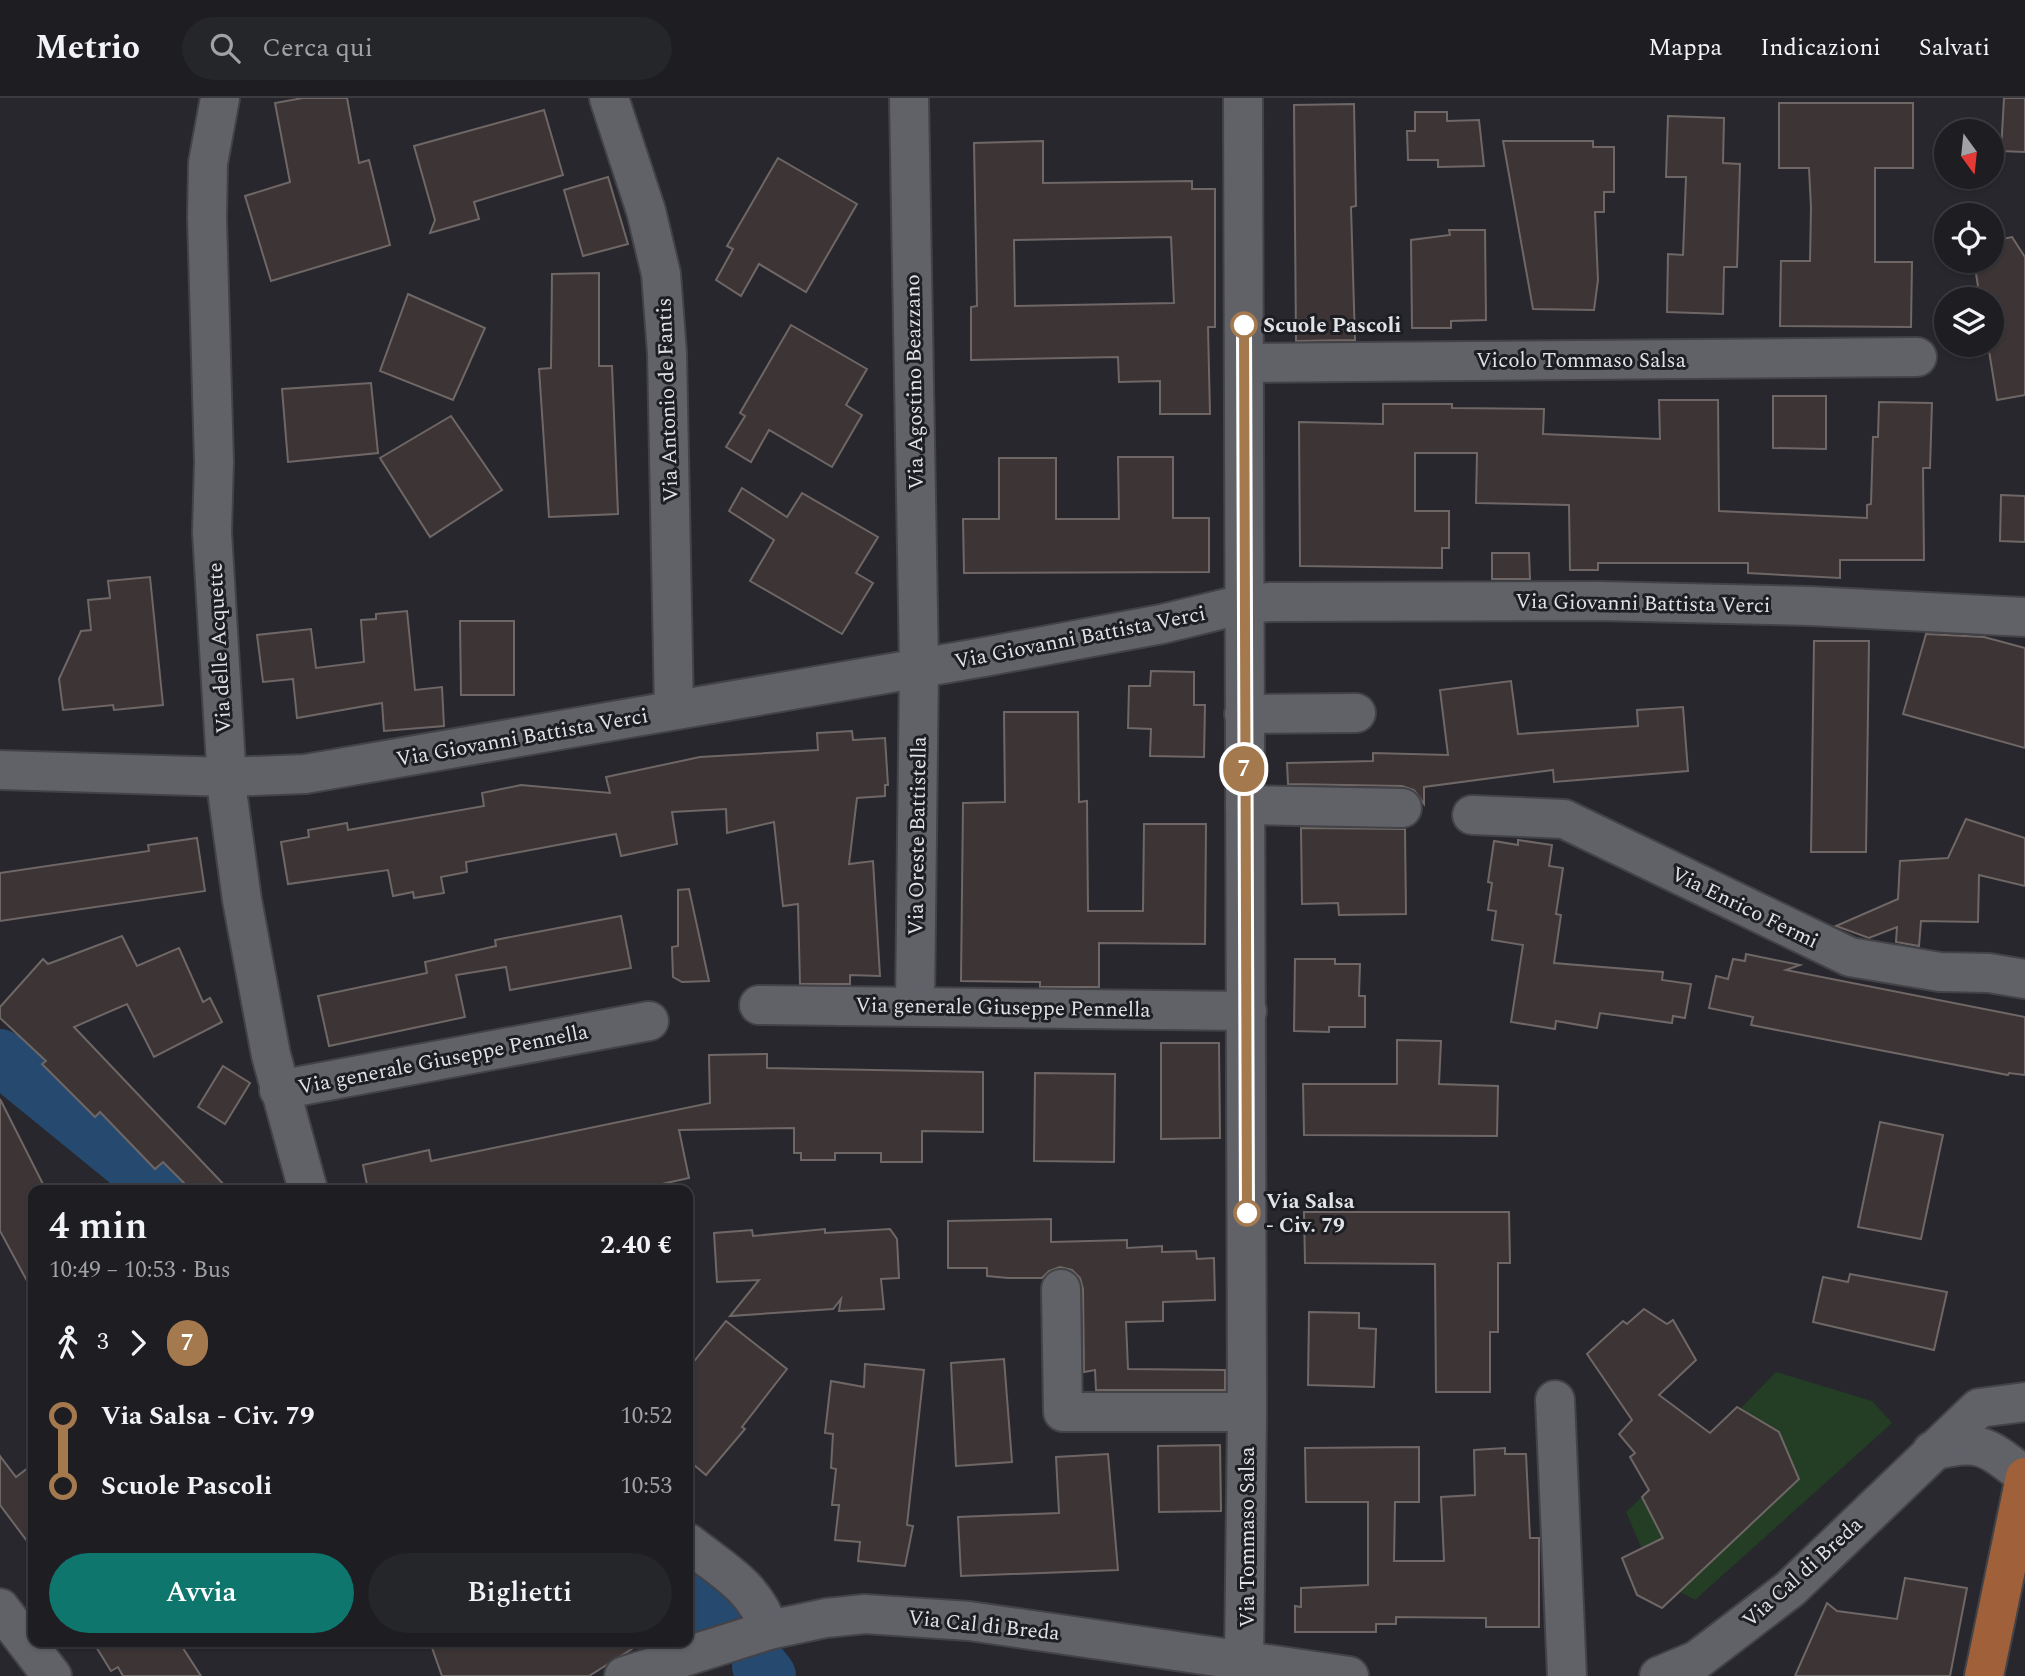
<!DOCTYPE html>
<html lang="it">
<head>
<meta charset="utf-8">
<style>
  :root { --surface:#1d1d22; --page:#25262a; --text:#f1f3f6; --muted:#a0a2a5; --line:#3b3b40; --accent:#0f766e }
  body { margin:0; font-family:Spectral,serif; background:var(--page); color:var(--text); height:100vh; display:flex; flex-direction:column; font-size:26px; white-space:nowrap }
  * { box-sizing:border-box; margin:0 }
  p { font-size:23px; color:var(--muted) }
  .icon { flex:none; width:38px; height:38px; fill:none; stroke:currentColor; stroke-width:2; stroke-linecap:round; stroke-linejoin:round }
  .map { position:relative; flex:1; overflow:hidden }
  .details { position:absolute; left:28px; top:1087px; width:665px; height:462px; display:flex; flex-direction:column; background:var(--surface); border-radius:14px; box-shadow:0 2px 5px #0004,0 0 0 2px var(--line) }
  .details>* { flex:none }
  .badge { padding:0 14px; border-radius:23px; font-size:24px; line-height:46px }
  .needle { width:46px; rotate:165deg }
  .buttons { position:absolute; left:1934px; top:21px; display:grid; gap:14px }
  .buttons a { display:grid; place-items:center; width:70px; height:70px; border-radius:50%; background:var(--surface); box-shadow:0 2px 5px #0004,0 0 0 2px var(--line); font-size:35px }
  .map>.badge { position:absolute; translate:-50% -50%; box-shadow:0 0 0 4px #fff }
  .legs { display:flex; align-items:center; gap:10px; height:77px; padding:0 21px; font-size:23px }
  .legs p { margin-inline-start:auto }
  .headline { display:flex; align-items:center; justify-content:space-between; height:119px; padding:0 21px }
  h1 { font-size:38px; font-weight:600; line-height:52px }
  .action { display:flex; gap:14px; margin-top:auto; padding:14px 21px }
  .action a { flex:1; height:80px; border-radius:42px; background:var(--accent); color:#fff; font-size:28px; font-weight:600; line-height:80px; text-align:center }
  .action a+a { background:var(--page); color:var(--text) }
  ul { padding:0 21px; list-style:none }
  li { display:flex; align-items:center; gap:24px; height:70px; font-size:26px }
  li i { display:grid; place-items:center; width:10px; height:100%; margin:0 9px; background:currentColor }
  li i::after { content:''; width:18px; height:18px; margin:-9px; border:5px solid; border-radius:50%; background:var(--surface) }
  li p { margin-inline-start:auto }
  li:first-child i { background:linear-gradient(#0000 50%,currentColor 0) }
  li:last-child i { background:linear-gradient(currentColor 50%,#0000 0) }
  header { display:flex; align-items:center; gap:42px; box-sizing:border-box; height:98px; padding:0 35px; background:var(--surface); border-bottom:2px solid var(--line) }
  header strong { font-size:33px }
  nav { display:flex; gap:38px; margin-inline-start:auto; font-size:24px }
  .search { width:490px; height:63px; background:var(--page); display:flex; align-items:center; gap:18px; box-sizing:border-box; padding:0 24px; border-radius:38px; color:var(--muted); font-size:26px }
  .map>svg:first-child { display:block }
</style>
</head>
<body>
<header>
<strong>Metrio</strong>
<div class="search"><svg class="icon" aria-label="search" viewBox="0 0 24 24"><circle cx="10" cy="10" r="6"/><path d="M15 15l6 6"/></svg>Cerca qui</div>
<nav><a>Mappa</a><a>Indicazioni</a><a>Salvati</a></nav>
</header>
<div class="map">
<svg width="2025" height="1578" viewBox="0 0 2025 1578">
  <rect width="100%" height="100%" fill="#27272d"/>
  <!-- garden -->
  <polygon fill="#233e24" points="1776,1274 1872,1303 1892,1325 1695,1502 1655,1481 1626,1414 1642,1399 1663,1440 1709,1466 1799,1381 1779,1334 1740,1311"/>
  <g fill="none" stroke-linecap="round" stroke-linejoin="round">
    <!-- river -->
    <g stroke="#264a6f" stroke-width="56">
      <polyline points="0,959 163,1092"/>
      <polyline points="688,1488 729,1529"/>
      <polyline points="760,1568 768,1578"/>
    </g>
  </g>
  <!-- building -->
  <g fill="#3d3535" stroke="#6f6766" stroke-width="2" fill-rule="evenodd">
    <polygon points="303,0 347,0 359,65 369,62 390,147 271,183 245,98 290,84 275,5"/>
    <polygon points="2004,0 2025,0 2025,54 2001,53"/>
    <polygon points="1779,5 1913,5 1913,70 1875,70 1875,164 1912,164 1911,229 1780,228 1781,163 1810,163 1811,110 1809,70 1779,70"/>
    <polygon points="1354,6 1356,108 1351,109 1355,242 1296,243 1294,7"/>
    <polygon points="544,12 563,77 474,104 479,121 430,135 435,122 414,48"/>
    <polygon points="1415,14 1447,14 1447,23 1479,22 1484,68 1438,69 1438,62 1408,62 1407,33 1415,33"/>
    <polygon points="1668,18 1724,20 1723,65 1740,66 1737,169 1724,169 1723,216 1667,214 1668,156 1683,157 1686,79 1666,79"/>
    <path d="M1043,43V85L1192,83V91H1215V229H1208L1210,316H1160V283L1119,284L1118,259L971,262V209L977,208L974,45ZM1171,139L1174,205L1015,208L1014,142Z"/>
    <polygon points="1503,43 1593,43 1593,49 1614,49 1614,94 1604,94 1604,114 1595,114 1598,182 1594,212 1533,211"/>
    <polygon points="778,60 857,106 806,194 759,166 741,198 716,182 733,151 727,148"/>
    <polygon points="608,79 628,146 583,158 564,92"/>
    <polygon points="1449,132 1485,132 1486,222 1451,223 1451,230 1412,230 1411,142 1450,137"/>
    <polygon points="2012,139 2025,159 2025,297 1997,302 1988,247 1992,247 1992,201 1980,201 1974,163 1992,163 1992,143"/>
    <polygon points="599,175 599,268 612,268 618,416 549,419 539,271 551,270 552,176"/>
    <polygon points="408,196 485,230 453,302 380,273"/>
    <polygon points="791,227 867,271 846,307 862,317 832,369 769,332 751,364 726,349 745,318 740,315"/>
    <polygon points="371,285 378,355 288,364 282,291"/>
    <polygon points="1773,298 1826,298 1826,351 1773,350"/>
    <polygon points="1659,302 1718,302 1719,413 1867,420 1867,407 1871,406 1873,339 1878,339 1879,304 1932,305 1930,370 1923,370 1924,462 1840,462 1840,480 1748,475 1748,465 1598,465 1598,472 1570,472 1569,407 1476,405 1477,355 1415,355 1415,413 1449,413 1449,450 1442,450 1442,470 1300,468 1299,324 1383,326 1383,306 1452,306 1452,310 1544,311 1543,336 1660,341"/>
    <polygon points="451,318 502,392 430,439 380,360"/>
    <polygon points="1118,359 1173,359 1173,420 1209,420 1209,474 964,475 963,421 999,421 999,360 1056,360 1056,421 1119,421"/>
    <polygon points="742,390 787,419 802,395 878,439 856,475 873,485 842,536 750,483 774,442 729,413"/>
    <polygon points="2001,397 2025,398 2025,444 2000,443"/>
    <polygon points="1492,455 1529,455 1530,481 1492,481"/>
    <polygon points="150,479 163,607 114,612 113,607 63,612 59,581 81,533 91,532 88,502 110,500 108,483"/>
    <polygon points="407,513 415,592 442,589 444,628 384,633 382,605 297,620 293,581 263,584 257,537 311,531 316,570 364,564 361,522 376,521 376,516"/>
    <polygon points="460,523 514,523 514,597 461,597"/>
    <polygon points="1926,536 1984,539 2025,550 2025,650 1903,616"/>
    <polygon points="1814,543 1869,543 1866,754 1811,754"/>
    <polygon points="1151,573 1194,574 1194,607 1205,607 1204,659 1150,658 1151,631 1128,630 1129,588 1150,588"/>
    <polygon points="1511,583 1518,636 1638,628 1637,612 1683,609 1688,673 1554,684 1553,672 1424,689 1424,706 1414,692 1402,688 1288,686 1287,665 1373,663 1373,655 1448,657 1440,592"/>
    <polygon points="1004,614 1078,614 1079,704 1087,703 1088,813 1143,813 1144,726 1206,726 1205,846 1099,845 1099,889 1040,889 1040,884 961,883 963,705 1005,704"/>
    <polygon points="852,633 853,642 885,640 888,687 885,687 885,698 857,700 849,766 873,763 880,878 850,877 850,886 800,886 798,806 783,808 774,724 727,735 726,711 672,714 677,746 621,758 616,736 466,764 467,774 441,779 444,795 414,800 413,794 393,798 388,772 288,786 281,744 309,739 308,732 347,725 348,732 484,708 482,695 521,687 610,695 606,679 700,659 818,652 817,635"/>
    <polygon points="1966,721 2025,740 2025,788 1979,777 1978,824 1921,823 1919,848 1896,844 1897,829 1869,840 1836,828 1898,801 1900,763 1948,760"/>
    <polygon points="1301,730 1405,731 1406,816 1339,817 1338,805 1302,806"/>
    <polygon points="197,740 205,793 0,823 0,775 149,753 148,747"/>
    <polygon points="1518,742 1552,747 1549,768 1563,770 1556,816 1561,817 1554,865 1663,874 1662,882 1691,886 1685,920 1673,918 1672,925 1600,915 1597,930 1556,923 1555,931 1511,924 1523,847 1492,842 1496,813 1488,812 1492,785 1488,784 1494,743 1518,747"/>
    <polygon points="689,791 709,883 682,884 673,879 672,849 678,848 678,792"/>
    <polygon points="621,818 631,870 510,892 506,869 456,877 465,919 329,948 318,898 427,875 425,864 496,848 495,842"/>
    <polygon points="122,838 137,868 179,850 203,904 210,900 222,924 154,959 127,906 74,929 229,1092 191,1092 163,1064 155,1071 100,1014 95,1019 42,966 46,963 0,920 0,909 43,861 48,866"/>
    <polygon points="1746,856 1800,867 1786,872 2025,919 2025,977 2009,975 2008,977 1751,927 1753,919 1709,910 1716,878 1728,881 1733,861 1745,863"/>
    <polygon points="1295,861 1335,861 1335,866 1360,866 1359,898 1365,898 1365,929 1329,929 1329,934 1294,933"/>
    <polygon points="1397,942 1441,943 1439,986 1498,988 1497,1038 1304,1037 1303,986 1397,986"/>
    <polygon points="1161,945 1219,945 1220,1040 1161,1041"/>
    <polygon points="767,956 767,970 983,974 983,1034 922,1033 922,1064 881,1064 881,1055 835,1055 835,1062 801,1062 801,1055 794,1055 794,1030 679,1032 689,1080 635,1092 368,1092 363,1067 429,1052 431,1063 710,1005 709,957"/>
    <polygon points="223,968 250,985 225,1026 198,1009"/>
    <polygon points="1035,975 1115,976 1114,1064 1034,1063"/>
    <polygon points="0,1001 46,1092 33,1092 33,1194 0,1133"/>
    <polygon points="1880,1024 1943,1037 1921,1141 1858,1129"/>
    <polygon points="1304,1114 1509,1114 1510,1165 1498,1165 1498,1234 1490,1234 1490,1294 1436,1294 1435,1166 1305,1165"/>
    <polygon points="1051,1121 1051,1144 1127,1142 1127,1150 1162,1148 1162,1154 1196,1153 1197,1161 1214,1160 1215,1202 1163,1204 1163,1223 1126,1224 1128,1271 1225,1272 1225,1292 1096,1292 1095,1272 1084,1274 1083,1191 1080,1180 1072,1172 1060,1169 1049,1173 1042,1180 1008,1180 987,1178 987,1170 948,1170 948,1123"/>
    <polygon points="825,1131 825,1135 890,1131 897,1141 899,1180 881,1181 884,1211 839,1213 841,1201 833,1211 730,1218 759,1182 717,1184 714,1135 752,1132 753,1138"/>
    <polygon points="1850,1176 1947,1194 1934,1252 1813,1224 1823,1179 1848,1184"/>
    <polygon points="1644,1211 1667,1226 1673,1222 1696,1262 1659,1297 1710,1335 1737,1309 1779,1334 1799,1381 1662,1510 1637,1497 1622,1460 1663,1440 1642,1399 1649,1392 1630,1359 1635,1355 1619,1336 1632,1322 1587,1256 1623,1223 1627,1226"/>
    <polygon points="1309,1214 1359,1215 1359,1230 1376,1231 1374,1289 1308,1287"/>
    <polygon points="726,1223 787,1271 742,1329 745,1331 706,1377 688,1362 688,1271"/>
    <polygon points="1004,1261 1012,1364 956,1368 951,1265"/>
    <polygon points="865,1266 924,1272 907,1427 913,1428 905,1468 858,1463 860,1444 835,1442 839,1407 832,1407 836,1371 831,1370 833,1336 825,1335 831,1283 864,1289"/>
    <polygon points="1220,1347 1221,1413 1159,1414 1158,1348"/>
    <polygon points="1419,1349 1419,1404 1395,1404 1394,1463 1444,1463 1441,1399 1475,1397 1474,1352 1505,1350 1505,1356 1526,1356 1530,1440 1539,1440 1539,1529 1486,1529 1486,1520 1396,1519 1396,1526 1376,1526 1376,1534 1295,1534 1295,1508 1301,1509 1301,1490 1368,1487 1368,1404 1306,1404 1305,1350"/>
    <polygon points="1108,1356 1118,1472 961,1478 958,1419 1059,1415 1056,1359"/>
    <polygon points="0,1358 16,1379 33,1366 33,1451 0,1407"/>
    <polygon points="1905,1480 1967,1490 1950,1578 1795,1578 1827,1505 1837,1513 1897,1521"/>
    <polygon points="93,1544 179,1544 201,1578 123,1578 118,1569 111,1573"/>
    <polygon points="430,1544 643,1544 589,1578 442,1578"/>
  </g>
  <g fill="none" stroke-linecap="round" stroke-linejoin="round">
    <!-- minor casing -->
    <g stroke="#424247" stroke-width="42">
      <g id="minor">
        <polyline points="220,0 208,65 207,120 214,364 212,434 228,700 242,802 271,957 308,1092"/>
        <polyline points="609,0 646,113 661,176 667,255 674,612"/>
        <polyline points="909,0 919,568 915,907"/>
        <polyline points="1243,0 1247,1314 1244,1563"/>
        <polyline points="1244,265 1917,259"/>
        <polyline points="1244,616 1356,615"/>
        <polyline points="0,672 227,679 305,676 984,559 1162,526 1244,506 1271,504 1599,503 1810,508 2025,519"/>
        <polyline points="1245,707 1402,710"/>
        <polyline points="1472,717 1564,721 1850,859 1940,874 1989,875 2025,881"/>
        <polyline points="759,907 1247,913"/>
        <polyline points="279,992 649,923"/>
        <polyline points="1061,1191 1063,1314 1247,1314"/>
        <polyline points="1555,1302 1567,1578"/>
        <path d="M1932,1353C1981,1341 1986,1348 2025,1378"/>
        <path d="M688,1445C722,1472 756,1489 769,1532"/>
        <polyline points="0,1510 52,1578"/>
        <polyline points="624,1578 769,1532 826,1520 865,1516 969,1523 1349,1578"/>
        <polyline points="1659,1578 1697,1562 1790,1491 1979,1310 2025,1304"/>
      </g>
    </g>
    <!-- major casing -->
    <g stroke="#424247" stroke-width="42">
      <polyline id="major" points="1984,1578 2025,1379"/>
    </g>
    <!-- minor -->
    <use href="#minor" stroke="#616268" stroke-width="38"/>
    <!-- major -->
    <use href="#major" stroke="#9f603a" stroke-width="38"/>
  </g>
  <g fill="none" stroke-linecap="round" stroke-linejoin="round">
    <!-- line-1 casing -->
    <g stroke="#fff" stroke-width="16">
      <polyline id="line-1" points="1244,227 1247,1115"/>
    </g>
    <!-- line-1 -->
    <use href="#line-1" stroke="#a4794e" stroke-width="10"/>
  </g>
  <!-- markers -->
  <g fill="#fff" stroke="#a4794e" stroke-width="3.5">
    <circle cx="1244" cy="227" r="12"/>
    <circle cx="1247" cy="1115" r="12"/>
  </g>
  <g text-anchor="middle" stroke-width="6" stroke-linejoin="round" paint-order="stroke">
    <!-- stop labels -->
    <g font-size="21" font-weight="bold" fill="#e1e2e6" stroke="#1d1e23" text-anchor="start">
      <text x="1263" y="234">Scuole Pascoli</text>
      <text x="1266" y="1110">Via Salsa<tspan x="1266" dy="24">- Civ. 79</tspan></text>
    </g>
    <!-- street labels -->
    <g font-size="21" fill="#e1e2e6" stroke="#1d1e23">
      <text x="1581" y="269">Vicolo Tommaso Salsa</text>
      <text transform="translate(914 284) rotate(-91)" y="7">Via Agostino Beazzano</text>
      <text transform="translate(667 302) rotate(-92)" y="7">Via Antonio de Fantis</text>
      <text transform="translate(1643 505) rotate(1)" y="7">Via Giovanni Battista Verci</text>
      <text transform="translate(1080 539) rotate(-11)" y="7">Via Giovanni Battista Verci</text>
      <text transform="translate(219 550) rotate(-93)" y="7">Via delle Acquette</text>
      <text transform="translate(522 639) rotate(-10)" y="7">Via Giovanni Battista Verci</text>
      <text transform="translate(917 738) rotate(-89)" y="7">Via Oreste Battistella</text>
      <text transform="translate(1745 809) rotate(26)" y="7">Via Enrico Fermi</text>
      <text transform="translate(1003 909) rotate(1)" y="7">Via generale Giuseppe Pennella</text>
      <text transform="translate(443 961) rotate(-11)" y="7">Via generale Giuseppe Pennella</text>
      <text transform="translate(1247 1439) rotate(-90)" y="7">Via Tommaso Salsa</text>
      <text transform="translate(1802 1474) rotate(-42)" y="7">Via Cal di Breda</text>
      <text transform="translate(984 1527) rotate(6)" y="7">Via Cal di Breda</text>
    </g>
  </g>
</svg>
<div class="buttons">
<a><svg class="needle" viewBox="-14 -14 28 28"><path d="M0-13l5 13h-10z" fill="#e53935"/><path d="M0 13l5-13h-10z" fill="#a0a2a5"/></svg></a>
<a><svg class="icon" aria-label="locate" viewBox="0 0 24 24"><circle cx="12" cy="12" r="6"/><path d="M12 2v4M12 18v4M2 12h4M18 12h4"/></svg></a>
<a><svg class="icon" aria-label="layers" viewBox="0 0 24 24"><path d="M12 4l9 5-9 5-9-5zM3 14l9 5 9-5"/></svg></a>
</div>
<b class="badge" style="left:1244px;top:671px;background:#a4794e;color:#fff">7</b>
<section class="details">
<div class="headline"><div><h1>4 min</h1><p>10:49 – 10:53 · Bus</p></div><b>2.40 €</b></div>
<div class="legs"><svg class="icon" aria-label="walk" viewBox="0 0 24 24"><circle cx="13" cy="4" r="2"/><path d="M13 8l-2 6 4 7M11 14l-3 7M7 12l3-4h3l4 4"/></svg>3<svg class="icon" aria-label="forward" viewBox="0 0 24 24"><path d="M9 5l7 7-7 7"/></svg><b class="badge" style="background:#a4794e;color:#fff">7</b></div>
<ul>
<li><i style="color:#a4794e"></i><b>Via Salsa - Civ. 79</b><p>10:52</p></li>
<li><i style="color:#a4794e"></i><b>Scuole Pascoli</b><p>10:53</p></li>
</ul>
<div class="action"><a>Avvia</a><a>Biglietti</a></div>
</section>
</div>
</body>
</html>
